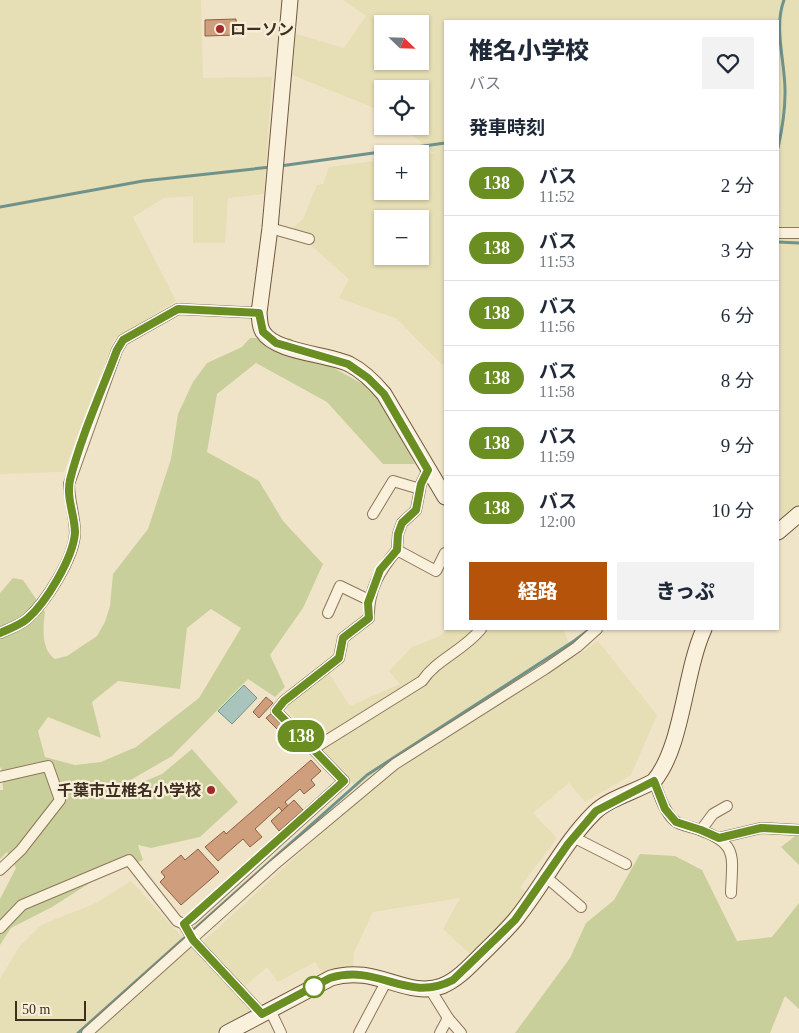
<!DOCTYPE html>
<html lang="ja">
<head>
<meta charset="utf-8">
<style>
  :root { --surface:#fff; --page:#f2f2f3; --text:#1f2937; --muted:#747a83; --line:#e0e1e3; --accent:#b45309 }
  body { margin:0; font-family:"Times New Roman","Noto Sans JP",serif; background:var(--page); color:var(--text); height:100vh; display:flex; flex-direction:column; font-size:19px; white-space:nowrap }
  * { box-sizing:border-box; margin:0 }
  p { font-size:16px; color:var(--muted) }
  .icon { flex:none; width:28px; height:28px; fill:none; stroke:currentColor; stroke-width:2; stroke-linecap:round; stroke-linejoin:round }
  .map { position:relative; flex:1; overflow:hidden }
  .side { position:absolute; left:444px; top:20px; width:335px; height:610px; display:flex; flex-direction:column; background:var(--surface); border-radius:0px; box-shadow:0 1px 4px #0004 }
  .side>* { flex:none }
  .badge { padding:0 10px; border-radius:16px; font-size:18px; line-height:32px }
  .needle { width:32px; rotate:113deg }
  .tools { position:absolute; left:374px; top:15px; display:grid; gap:10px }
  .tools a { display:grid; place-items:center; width:55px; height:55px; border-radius:0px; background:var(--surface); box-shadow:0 1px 4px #0004; font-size:25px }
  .scale { position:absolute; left:15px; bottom:12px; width:71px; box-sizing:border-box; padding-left:5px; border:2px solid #3d2e20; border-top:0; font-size:14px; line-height:18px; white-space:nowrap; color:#3d2e20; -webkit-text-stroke:4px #f7eed8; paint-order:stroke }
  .map>.badge { position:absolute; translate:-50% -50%; box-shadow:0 0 0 2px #fff }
  h2 { padding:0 25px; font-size:19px; line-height:45px }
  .round { display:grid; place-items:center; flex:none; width:52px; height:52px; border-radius:0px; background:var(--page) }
  .summary { display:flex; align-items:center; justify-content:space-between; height:85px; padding:0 25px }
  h1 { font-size:24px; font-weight:800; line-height:38px }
  .button { display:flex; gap:10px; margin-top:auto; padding:10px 25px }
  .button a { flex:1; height:58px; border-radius:0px; background:var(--accent); color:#fff; font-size:20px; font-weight:800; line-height:58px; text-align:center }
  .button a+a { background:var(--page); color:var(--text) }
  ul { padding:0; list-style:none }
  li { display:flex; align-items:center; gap:15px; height:65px; padding:0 25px; border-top:1px solid var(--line) }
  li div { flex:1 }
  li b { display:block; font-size:19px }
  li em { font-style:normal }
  li .badge { min-width:55px; font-weight:700; text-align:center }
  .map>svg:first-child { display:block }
</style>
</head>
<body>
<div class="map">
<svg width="799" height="1033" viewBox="0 0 799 1033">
  <rect width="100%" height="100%" fill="#f0e4c8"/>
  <!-- farmland -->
  <g fill="#e6deb5" fill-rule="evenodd">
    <polygon points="0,0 201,0 203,78 272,77 264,194 228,198 225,243 193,243 193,196 164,198 133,217 176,301 114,339 64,472 0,474"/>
    <path d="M343,0H799V506L778,524V21H445V365L441,364L397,319L339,298L349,279L292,229L303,219L317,185L323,184L329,167L382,160V191H420V156L434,153L402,126H420V89H382V111L292,75L296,34L344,48L366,16ZM382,24H420V61H382ZM382,219H420V256H382Z"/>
    <polygon points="447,629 563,629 575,657 598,641 657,715 631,775 585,802 569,783 533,813 557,838 520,887 527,893 513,914 471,955 443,929 460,898 373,912 354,952 353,968 323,975 315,962 278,982 267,967 237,993 255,1012 216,1033 0,1033 0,979 19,947 41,925 96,903 131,881 194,950 363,795 284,706 328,672 350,706 400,684 389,671 412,647 440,636"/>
  </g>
  <!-- green -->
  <g fill="#c9cf9b" fill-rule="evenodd">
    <path d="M250,338H290L323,362L379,393L415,464H383L327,402L256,363L217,394L207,452L259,481L283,521L323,564L303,608L270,655L285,687L275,697L248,679L172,756L122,785L123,790L162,774L192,749L238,802L200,837L151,848L138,845L143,860L93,881L52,907L11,928L0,945V899L16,868L7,852L0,859V790H3L2,770L0,767V593L13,578L23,580L45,612C43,628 41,649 55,659L67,656L97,636L105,622L110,606L113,574L148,529L171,459L178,414L193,382L207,363L242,347ZM211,609L241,628L199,698L136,747L101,762L75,765L45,757L38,731L48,717L101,738L92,702L118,681L180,689L187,628Z"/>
    <polygon points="799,833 799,865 781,847"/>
    <polygon points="640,854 675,856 702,870 737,941 772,937 799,903 799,1009 785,996 770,1033 515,1033 570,958 586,923 614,900"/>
  </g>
  <!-- water -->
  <polygon fill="#a9c4bc" stroke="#6f938a" points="244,685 257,698 232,724 218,711"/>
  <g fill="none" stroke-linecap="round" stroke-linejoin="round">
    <!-- stream -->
    <g stroke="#6f938a" stroke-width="3">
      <path d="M778,148C782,130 785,112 785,94C786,64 773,29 784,0"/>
      <polyline points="280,166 445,143"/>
      <polyline points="0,207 143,181 271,167"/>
      <polyline points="778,242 799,243"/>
      <polyline points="78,1033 367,775 574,641 590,629"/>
    </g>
  </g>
  <!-- building -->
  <g fill="#cf9f7d" stroke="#8d5f41">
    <polygon points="236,19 237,35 205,36 205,20"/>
    <polygon points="266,697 273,703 259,718 253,712"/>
    <polygon points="273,712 283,723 277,729 266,718"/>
    <polygon points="293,738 298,744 293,748 288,742"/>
    <polygon points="311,760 321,771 311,780 315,785 304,794 300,789 285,802 288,806 282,811 279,807 255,829 262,837 250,847 243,839 218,861 205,847 224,831 226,834"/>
    <polygon points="294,800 303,810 279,831 271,821"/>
    <polygon points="198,849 219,872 181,905 160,882 165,877 161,872 181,855 185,860"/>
  </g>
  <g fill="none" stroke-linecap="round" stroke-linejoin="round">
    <!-- street casing -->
    <g stroke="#8d765c" stroke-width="12">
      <g id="street">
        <polyline points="270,228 309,239"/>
        <polyline points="778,233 799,233"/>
        <polyline points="373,514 393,481 420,489"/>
        <polyline points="397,550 398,534 402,523 416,510 421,484 428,470"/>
        <polyline points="328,613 340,586 369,600"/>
        <path d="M0,633C9,629 20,625 27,619C46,602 74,558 75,533C75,516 69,501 69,484L117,350L123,340L178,309L259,313"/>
        <path d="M313,749L422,681C437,659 463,651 481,629"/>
        <polyline points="0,777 48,766 60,800 21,850 0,870"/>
        <path d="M654,781C659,794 664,812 675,821C681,826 693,827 700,830C739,844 732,857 731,893"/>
        <polyline points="701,830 713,814 727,806"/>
        <polyline points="573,837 626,864"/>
        <polyline points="719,838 761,828 799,830"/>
        <polyline points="546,877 581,907"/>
        <polyline points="184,924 193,940 262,1014"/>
        <path d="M0,928L22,905L129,860L177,921L184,924L192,919L344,781L276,711L284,701L339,658L343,638L369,618C368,590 380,570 397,550L436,571L445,553"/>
        <polyline points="430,989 448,1018 440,1033"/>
        <polyline points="270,1010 281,1033"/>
        <polyline points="448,1018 461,1033"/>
        <polyline points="87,1033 274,865 395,764 545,669 577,647 597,629"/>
        <polyline points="359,1033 387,980"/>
      </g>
    </g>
    <!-- secondary casing -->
    <g stroke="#6f573f" stroke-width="17">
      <g id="secondary">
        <path d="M290,0L270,228L259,313C260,319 259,326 263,332C275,352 327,354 349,364C363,371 374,382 384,394L445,497"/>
        <polyline points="778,532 799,514"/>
        <path d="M227,1033L331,978C376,964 406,999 442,986C457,980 469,967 480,956C492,944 504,933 515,920C543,886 562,845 594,813C609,798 635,792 654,781C683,746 684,673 704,629"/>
      </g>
    </g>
    <!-- street -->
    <use href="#street" stroke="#faf1dc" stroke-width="10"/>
    <!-- secondary -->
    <use href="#secondary" stroke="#faf1dc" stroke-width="15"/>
  </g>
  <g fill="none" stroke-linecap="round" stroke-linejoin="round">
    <!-- line casing -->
    <g stroke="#fff" stroke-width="11">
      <path id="line" d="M0,633C9,629 20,625 27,619C46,603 73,558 75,533C75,515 66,499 70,480C81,436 101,393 117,350L123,340L178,309L259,313L263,332L276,343L348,364L368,378L384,394L428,470L421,484L416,510L402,523L398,534L397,550L380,570L368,603L369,618L343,638L339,658L284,701L276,711L344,781L184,924L193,940L262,1014L330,978C379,963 407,1004 453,980L515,920L568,844L596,811L654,781L665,809L676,822L701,830L719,838L761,828L799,830"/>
    </g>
    <!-- line -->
    <use href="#line" stroke="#6b8e23" stroke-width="8"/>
  </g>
  <!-- markers -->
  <g fill="#9e2a2b" stroke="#f7eed8" stroke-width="2">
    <circle cx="220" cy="29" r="5"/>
    <circle cx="211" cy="790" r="5"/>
  </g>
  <circle fill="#fff" stroke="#6b8e23" stroke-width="2.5" cx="314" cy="987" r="10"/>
  <g text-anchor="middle" stroke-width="4.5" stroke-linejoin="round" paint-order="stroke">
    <!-- poi labels -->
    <g font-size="16" font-weight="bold" fill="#3d2e20" stroke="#f7eed8" text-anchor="start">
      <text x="230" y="35">ローソン</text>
      <text x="201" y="796" text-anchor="end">千葉市立椎名小学校</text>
    </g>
  </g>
</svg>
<div class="tools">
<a><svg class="needle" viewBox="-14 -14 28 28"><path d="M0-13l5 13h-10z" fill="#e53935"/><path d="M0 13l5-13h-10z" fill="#747a83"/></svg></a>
<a><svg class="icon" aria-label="locate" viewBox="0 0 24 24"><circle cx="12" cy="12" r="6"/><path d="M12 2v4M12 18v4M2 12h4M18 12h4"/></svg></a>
<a>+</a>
<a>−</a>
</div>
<div class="scale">50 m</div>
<b class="badge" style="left:301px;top:736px;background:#6b8e23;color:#fff">138</b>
<section class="side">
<div class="summary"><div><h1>椎名小学校</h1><p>バス</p></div><a class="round"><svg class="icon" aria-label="heart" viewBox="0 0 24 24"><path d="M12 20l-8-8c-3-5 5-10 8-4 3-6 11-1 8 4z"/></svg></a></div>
<h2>発車時刻</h2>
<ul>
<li><span class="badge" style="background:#6b8e23;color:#fff">138</span><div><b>バス</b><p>11:52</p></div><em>2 分</em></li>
<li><span class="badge" style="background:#6b8e23;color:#fff">138</span><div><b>バス</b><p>11:53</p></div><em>3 分</em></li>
<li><span class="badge" style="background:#6b8e23;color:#fff">138</span><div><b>バス</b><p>11:56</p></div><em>6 分</em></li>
<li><span class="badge" style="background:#6b8e23;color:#fff">138</span><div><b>バス</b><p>11:58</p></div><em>8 分</em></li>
<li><span class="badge" style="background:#6b8e23;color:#fff">138</span><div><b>バス</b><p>11:59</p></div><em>9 分</em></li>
<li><span class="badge" style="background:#6b8e23;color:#fff">138</span><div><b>バス</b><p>12:00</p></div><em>10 分</em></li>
</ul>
<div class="button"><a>経路</a><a>きっぷ</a></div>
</section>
</div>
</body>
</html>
